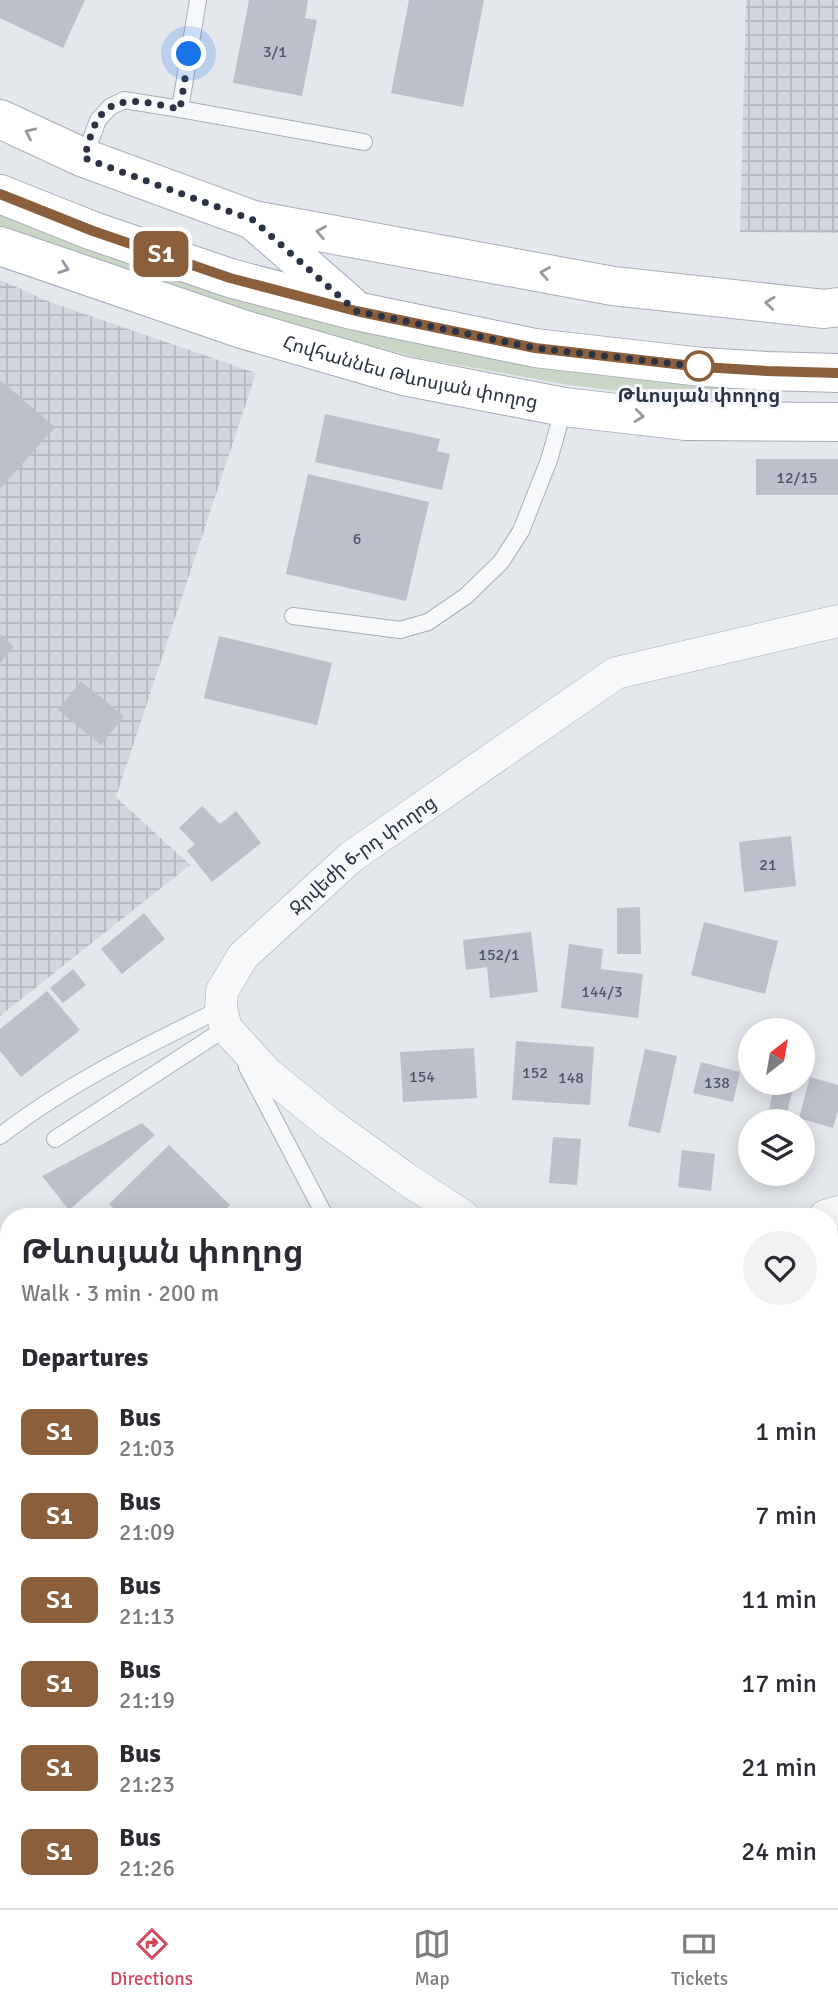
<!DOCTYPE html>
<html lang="en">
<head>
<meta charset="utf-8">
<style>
  :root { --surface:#fff; --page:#f2f2f3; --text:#2b2b33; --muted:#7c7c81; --line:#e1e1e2; --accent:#d1495b }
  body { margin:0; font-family:Signika,"Noto Sans Armenian",sans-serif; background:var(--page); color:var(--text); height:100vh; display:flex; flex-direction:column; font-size:26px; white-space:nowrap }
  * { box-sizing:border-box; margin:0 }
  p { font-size:23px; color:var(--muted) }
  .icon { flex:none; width:38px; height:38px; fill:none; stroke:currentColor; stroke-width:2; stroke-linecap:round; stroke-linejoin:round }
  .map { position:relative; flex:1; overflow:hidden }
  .panel { position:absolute; left:0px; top:1208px; width:838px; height:702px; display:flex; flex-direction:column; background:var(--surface); border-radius:28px 28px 0 0; box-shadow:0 4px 18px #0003 }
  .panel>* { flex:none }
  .badge { padding:0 14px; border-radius:10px; font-size:24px; line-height:46px }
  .needle { width:46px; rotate:31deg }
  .fabs { position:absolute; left:738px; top:1018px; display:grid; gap:14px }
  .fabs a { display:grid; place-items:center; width:77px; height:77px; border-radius:50%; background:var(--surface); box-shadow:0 4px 18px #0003; font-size:35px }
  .you { position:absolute; width:35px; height:35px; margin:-18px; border:5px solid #fff; border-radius:50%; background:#1a73e8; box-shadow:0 0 0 10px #1a73e833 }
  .map>.badge { position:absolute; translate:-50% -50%; box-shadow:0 0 0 4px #fff }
  h2 { padding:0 21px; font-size:26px; line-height:63px }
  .round { display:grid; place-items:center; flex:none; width:74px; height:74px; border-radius:37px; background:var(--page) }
  .overview { display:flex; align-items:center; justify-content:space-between; height:119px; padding:0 21px }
  h1 { font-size:33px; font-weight:700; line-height:52px }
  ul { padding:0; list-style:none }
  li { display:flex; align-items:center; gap:21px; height:84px; padding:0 21px }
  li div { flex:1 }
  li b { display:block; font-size:26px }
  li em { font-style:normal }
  li .badge { min-width:77px; font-weight:700; text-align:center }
  .dock { display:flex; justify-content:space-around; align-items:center; height:98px; border-top:2px solid var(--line); background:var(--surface); font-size:19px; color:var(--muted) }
  .dock a { display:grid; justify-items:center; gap:4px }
  .dock .selected { color:var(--accent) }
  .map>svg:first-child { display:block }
</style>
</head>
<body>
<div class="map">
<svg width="838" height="1908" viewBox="0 0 838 1908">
  <defs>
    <pattern id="industrial-grid" width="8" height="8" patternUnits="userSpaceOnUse" patternTransform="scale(1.75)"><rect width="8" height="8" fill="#d2d6de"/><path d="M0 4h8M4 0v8" fill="none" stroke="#b4b8c0"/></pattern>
  </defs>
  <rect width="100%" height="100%" fill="#e4e7ec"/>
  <!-- industrial -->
  <g fill="url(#industrial-grid)">
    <polygon points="746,0 838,0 838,233 740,232"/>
    <polygon points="0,280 50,302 256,373 116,797 190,865 0,1016"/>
  </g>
  <!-- grass -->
  <polygon fill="#c9d6c5" points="0,208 55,230 765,387 762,402 672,397 570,385 419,358 260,317 50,247 0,225"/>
  <!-- building -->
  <g fill="#bbc0ca">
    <polygon points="0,0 85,0 63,48 0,18"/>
    <polygon points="249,0 308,0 305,18 317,20 302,96 233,83"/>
    <polygon points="409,0 484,0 463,107 391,93"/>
    <polygon points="0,380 55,427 0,489"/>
    <polygon points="325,414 440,439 437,451 450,454 442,490 315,462"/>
    <rect x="756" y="459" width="82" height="36"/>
    <polygon points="308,474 429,502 406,601 286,574"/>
    <polygon points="0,634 14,647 0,663"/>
    <polygon points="219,636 332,663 317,725 204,698"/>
    <polygon points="81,681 124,716 101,745 58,710"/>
    <polygon points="202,806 220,824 236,811 261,843 212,882 187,851 195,844 179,828"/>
    <polygon points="791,836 796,886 744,892 739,842"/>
    <polygon points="640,907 641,954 617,954 617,908"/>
    <polygon points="144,913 165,939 122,974 101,949"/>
    <polygon points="704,922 778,941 765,994 691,975"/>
    <polygon points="531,932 538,992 490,998 487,967 466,970 463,940"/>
    <polygon points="569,944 603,949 601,969 643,974 638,1018 561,1008"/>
    <polygon points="73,969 86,985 63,1003 50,988"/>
    <polygon points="47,991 80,1030 21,1077 0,1051 0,1029"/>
    <polygon points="516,1041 594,1047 590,1105 512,1100"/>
    <polygon points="474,1048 477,1098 403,1102 400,1052"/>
    <polygon points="645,1049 677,1056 660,1133 628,1126"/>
    <polygon points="701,1062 740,1072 733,1102 693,1093"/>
    <polygon points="810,1077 838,1085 838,1111 833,1128 799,1118"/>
    <polygon points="775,1083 794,1083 785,1122 766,1122"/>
    <polygon points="142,1123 155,1135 69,1210 42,1176"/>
    <polygon points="553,1137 581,1139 577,1185 549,1183"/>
    <polygon points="169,1145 230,1205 219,1216 121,1216 109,1204"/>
    <polygon points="682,1150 715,1154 711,1191 678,1187"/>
    <polygon points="9,1285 9,1370 0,1363 0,1295"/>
    <polygon points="837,1295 838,1295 838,1320 830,1317"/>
    <polygon points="830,1349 838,1351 838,1409 830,1408"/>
    <polygon points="0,1420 9,1428 9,1669 0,1679"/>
    <polygon points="830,1534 838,1536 838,1565 830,1562"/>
    <polygon points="838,1785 838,1837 830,1830 830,1795"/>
    <polygon points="159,1900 230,1900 224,1908 153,1908"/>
    <polygon points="305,1900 421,1900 415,1908 299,1908"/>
    <polygon points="480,1900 582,1900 576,1908 474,1908"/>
  </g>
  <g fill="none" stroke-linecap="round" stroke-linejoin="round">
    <!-- lane casing -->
    <g stroke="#a9aeb7" stroke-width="18">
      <g id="lane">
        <polyline points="180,109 198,0"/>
        <polyline points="84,158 98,120 110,107 124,100 180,109 364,142"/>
        <polyline points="293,616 400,630 428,622 466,596 501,562 521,531 549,460 564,407"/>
        <polyline points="247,1067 325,1216"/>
        <path d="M0,1136C67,1084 145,1046 221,1009"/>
        <polyline points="55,1139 226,1028 228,1031"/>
        <polyline points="830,1885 838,1888"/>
        <polyline points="757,1908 764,1900"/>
      </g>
    </g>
    <!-- street casing -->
    <g stroke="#a9aeb7" stroke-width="33">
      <g id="street">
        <path id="s1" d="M463,1216L405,1178L330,1124L268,1074L226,1028L221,1009L222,991L243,956L351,857L616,673L838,621"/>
        <polyline points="825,1216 838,1212"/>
        <polyline points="830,1595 838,1596"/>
      </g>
    </g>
    <!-- secondary casing -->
    <g stroke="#a9aeb7" stroke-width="40">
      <polyline id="secondary" points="0,119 84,158 253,220 613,286 824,309 838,307"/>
    </g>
    <!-- primary casing -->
    <g stroke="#a3abb8" stroke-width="40">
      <g id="primary">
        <polyline points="0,194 93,231 230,278 356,311 535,348 702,367 767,371 838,373"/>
        <polyline points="253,220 350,305"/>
        <path id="s2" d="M0,246L242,329L404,376L564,407L686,421L838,422"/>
      </g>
    </g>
    <!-- lane -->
    <use href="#lane" stroke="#f7f8fa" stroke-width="16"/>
    <!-- street -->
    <use href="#street" stroke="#f7f8fa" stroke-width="32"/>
    <!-- secondary -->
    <use href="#secondary" stroke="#fff" stroke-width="38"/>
    <!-- primary -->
    <use href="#primary" stroke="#fff" stroke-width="38"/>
  </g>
  <!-- one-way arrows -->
  <defs><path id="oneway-chevron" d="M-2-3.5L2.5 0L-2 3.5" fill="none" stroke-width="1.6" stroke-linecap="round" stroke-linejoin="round" transform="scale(1.75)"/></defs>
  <g stroke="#959aa2">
    <use href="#oneway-chevron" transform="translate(30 133) rotate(-155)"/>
    <use href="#oneway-chevron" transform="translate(321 232) rotate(-170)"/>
    <use href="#oneway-chevron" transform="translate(64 268) rotate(19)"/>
    <use href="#oneway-chevron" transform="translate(545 273) rotate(-170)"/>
    <use href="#oneway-chevron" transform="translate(770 303) rotate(-174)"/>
    <use href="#oneway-chevron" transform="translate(639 416) rotate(7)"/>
  </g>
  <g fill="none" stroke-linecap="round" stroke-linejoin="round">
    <!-- line casing -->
    <g stroke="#fff" stroke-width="16">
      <polyline id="line" points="0,194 93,231 230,278 356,311 535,348 702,367 767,371 838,373"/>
    </g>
    <!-- line -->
    <use href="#line" stroke="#8b5e3c" stroke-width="10"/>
    <!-- walk -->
    <path stroke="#2b3445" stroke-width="7" stroke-dasharray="0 12.6" d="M189,54L180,109C152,104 115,90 97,121C91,131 88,146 84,158L253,220L356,311L535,348L702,367L699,366"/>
  </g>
  <!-- markers -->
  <circle fill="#fff" stroke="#8b5e3c" stroke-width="3.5" cx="699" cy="366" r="14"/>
  <g text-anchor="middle" stroke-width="6" stroke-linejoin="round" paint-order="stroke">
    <!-- number labels -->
    <g font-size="16" fill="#4f5766">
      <text x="275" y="57">3/1</text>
      <text x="797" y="483">12/15</text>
      <text x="357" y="544">6</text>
      <text x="768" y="870">21</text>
      <text x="499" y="960">152/1</text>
      <text x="602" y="997">144/3</text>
      <text x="535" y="1078">152</text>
      <text x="422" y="1082">154</text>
      <text x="571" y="1083">148</text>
      <text x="717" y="1088">138</text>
    </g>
    <!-- street labels -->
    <g font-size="19" fill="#2b3445" stroke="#f4f6f9">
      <text dy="7" stroke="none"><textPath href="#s2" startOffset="430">Հովհաննես Թևոսյան փողոց</textPath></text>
      <text dy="7" stroke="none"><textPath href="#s1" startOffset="539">Ջրվեժի 6-րդ փողոց</textPath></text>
    </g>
    <!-- stop labels -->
    <g font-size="19" font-weight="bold" fill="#2b3445" stroke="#f4f6f9">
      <text x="699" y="402">Թևոսյան փողոց</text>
    </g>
  </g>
</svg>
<div class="fabs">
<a><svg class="needle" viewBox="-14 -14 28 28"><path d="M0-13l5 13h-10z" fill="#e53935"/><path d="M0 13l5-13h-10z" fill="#7c7c81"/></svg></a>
<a><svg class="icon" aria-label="layers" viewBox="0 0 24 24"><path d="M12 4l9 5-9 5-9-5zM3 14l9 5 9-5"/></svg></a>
</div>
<div class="you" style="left:189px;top:54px"></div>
<b class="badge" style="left:161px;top:254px;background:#8b5e3c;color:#fff">Տ1</b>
<section class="panel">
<div class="overview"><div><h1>Թևոսյան փողոց</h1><p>Walk · 3 min · 200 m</p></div><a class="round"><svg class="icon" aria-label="heart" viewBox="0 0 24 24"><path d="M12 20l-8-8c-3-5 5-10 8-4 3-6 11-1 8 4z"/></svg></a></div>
<h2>Departures</h2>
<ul>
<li><span class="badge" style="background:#8b5e3c;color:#fff">Տ1</span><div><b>Bus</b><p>21:03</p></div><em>1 min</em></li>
<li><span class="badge" style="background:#8b5e3c;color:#fff">Տ1</span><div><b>Bus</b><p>21:09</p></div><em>7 min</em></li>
<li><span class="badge" style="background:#8b5e3c;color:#fff">Տ1</span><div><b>Bus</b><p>21:13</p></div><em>11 min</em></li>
<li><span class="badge" style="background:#8b5e3c;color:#fff">Տ1</span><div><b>Bus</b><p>21:19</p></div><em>17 min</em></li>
<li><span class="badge" style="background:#8b5e3c;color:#fff">Տ1</span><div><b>Bus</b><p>21:23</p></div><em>21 min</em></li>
<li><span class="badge" style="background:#8b5e3c;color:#fff">Տ1</span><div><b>Bus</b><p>21:26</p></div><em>24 min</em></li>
</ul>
</section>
</div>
<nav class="dock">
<a class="selected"><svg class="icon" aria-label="directions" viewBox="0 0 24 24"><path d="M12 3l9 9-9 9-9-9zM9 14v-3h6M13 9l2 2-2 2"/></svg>Directions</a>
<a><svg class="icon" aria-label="map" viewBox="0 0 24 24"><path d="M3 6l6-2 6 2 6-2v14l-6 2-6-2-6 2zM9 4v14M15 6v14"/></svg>Map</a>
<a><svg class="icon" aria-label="tickets" viewBox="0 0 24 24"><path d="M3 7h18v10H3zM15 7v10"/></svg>Tickets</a>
</nav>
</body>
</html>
